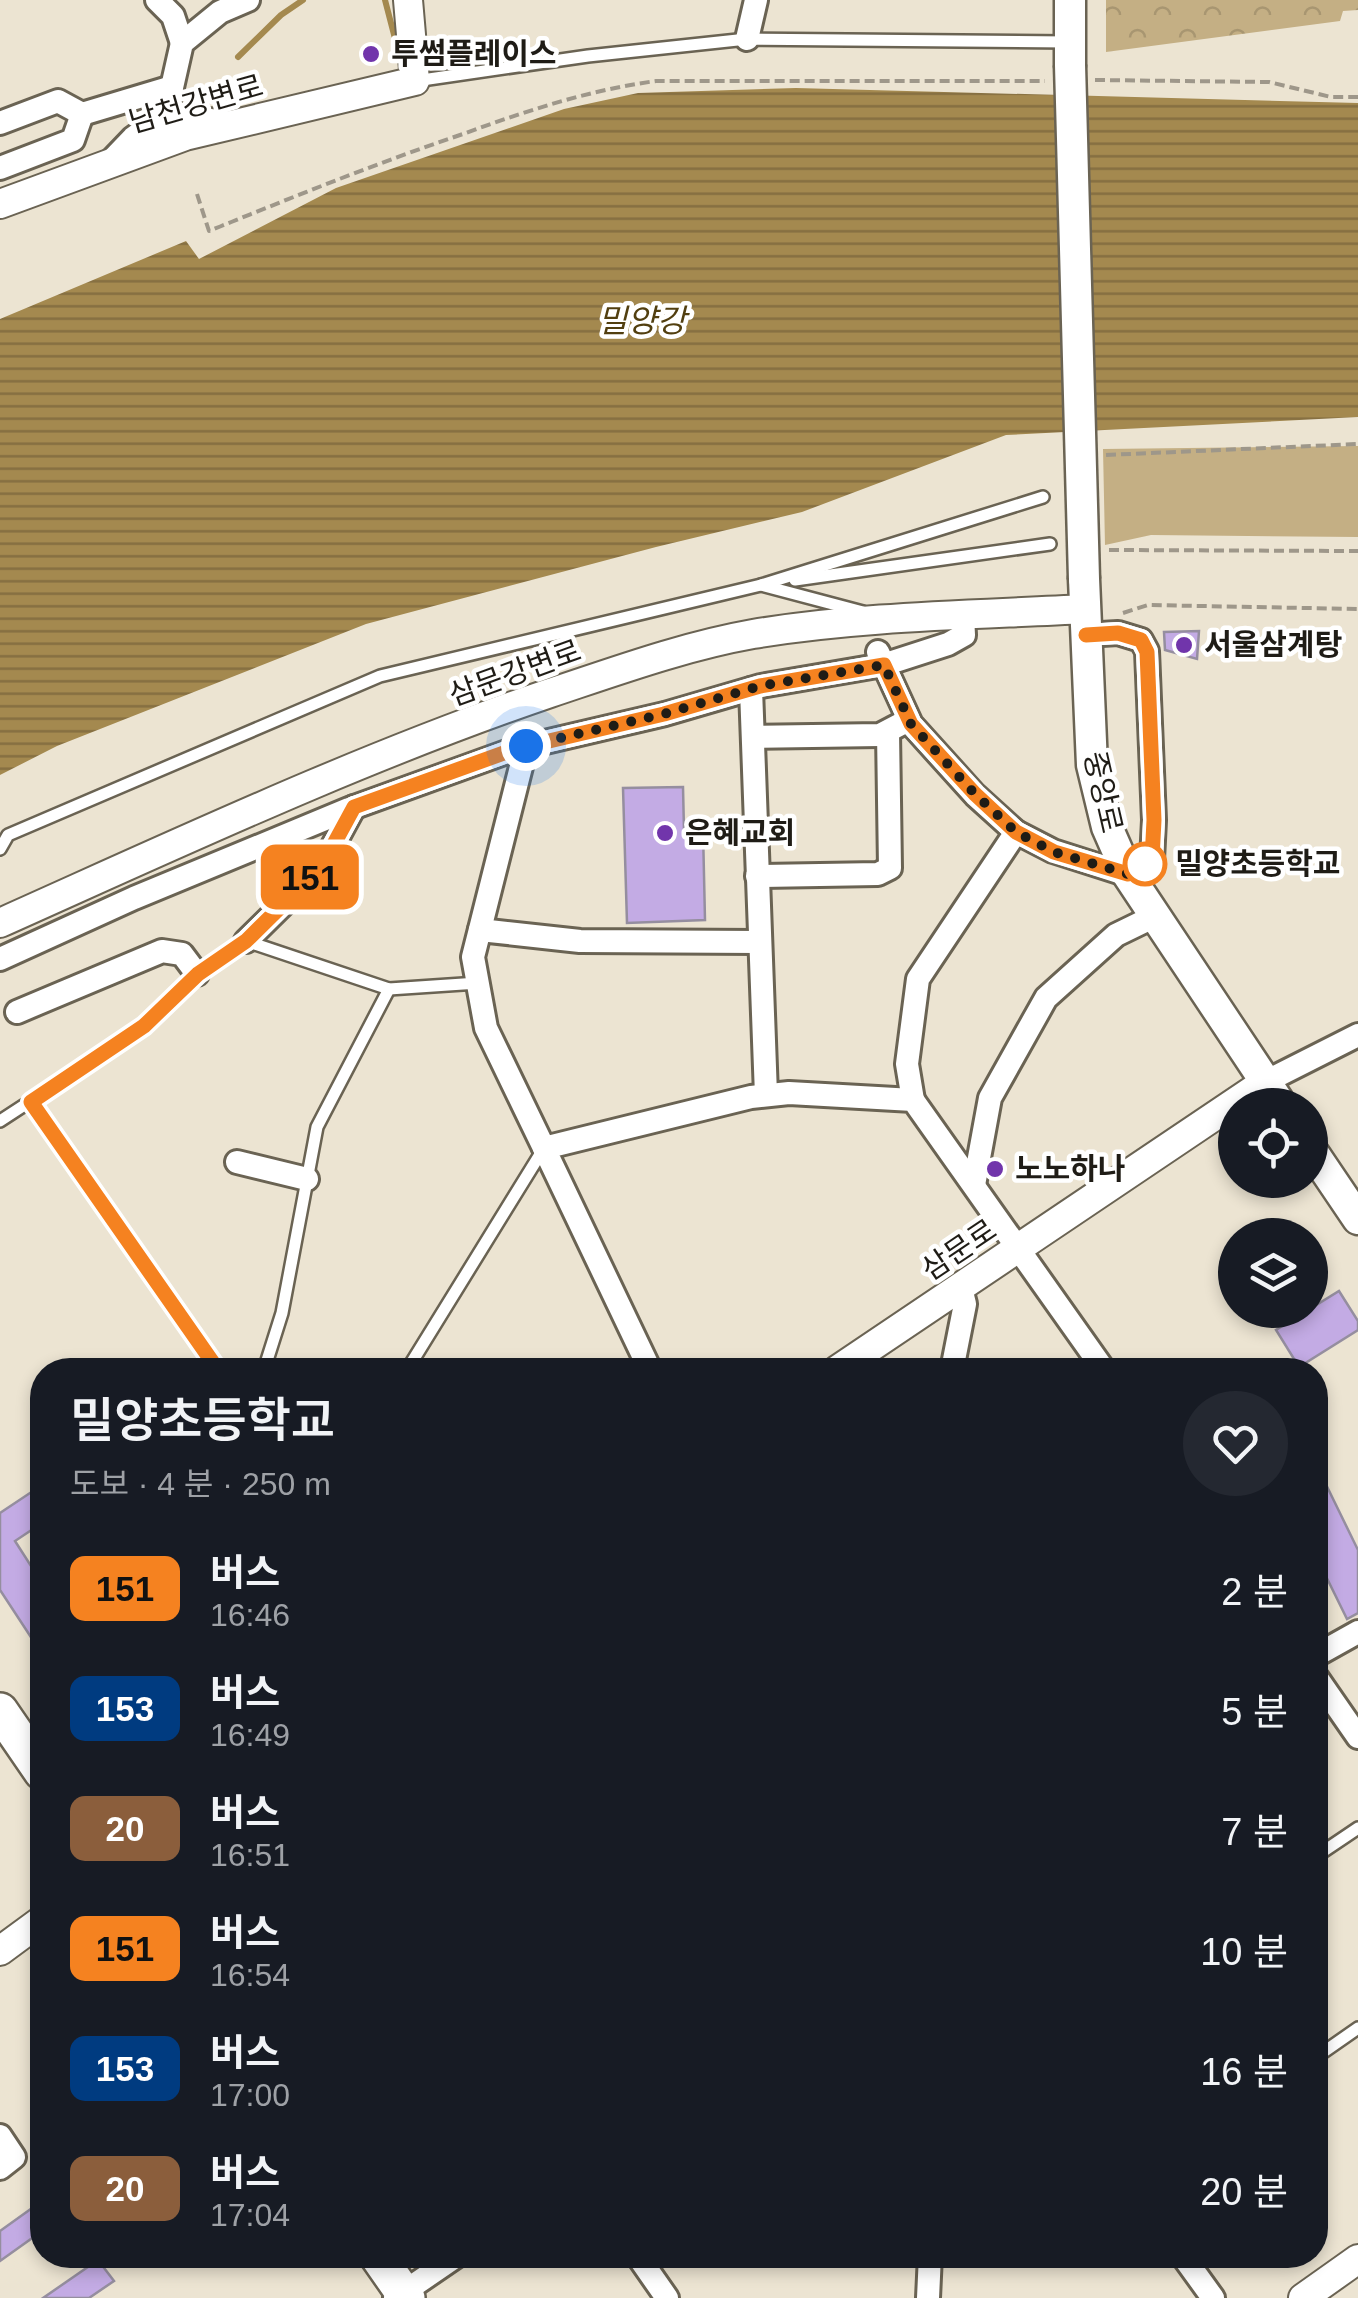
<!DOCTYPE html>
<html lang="ko">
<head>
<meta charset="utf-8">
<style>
  :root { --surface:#171b24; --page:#242831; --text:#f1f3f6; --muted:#9ea1a6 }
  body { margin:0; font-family:Helvetica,"Noto Sans KR",sans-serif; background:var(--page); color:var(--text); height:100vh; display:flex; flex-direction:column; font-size:38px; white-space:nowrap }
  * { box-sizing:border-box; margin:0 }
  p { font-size:32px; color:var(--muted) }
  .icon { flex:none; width:55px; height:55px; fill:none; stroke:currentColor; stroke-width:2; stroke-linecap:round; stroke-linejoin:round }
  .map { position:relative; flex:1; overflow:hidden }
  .drawer { position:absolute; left:30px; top:1358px; width:1298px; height:910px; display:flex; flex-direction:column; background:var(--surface); border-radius:40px; box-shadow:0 5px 15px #0003 }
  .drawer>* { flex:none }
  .badge { padding:0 20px; border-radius:15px; font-size:35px; line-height:65px }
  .fabs { position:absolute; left:1218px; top:1088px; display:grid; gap:20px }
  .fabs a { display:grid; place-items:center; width:110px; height:110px; border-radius:50%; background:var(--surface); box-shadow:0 5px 15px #0003; font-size:50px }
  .you { position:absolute; width:50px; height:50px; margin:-25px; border:8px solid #fff; border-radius:50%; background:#1a73e8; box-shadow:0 0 0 15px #1a73e833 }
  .map>.badge { position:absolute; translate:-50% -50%; box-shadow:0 0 0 5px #fff }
  .round { display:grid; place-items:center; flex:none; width:105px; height:105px; border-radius:52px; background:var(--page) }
  .headline { display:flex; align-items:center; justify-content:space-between; height:170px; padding:0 40px }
  h1 { font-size:48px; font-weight:600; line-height:75px }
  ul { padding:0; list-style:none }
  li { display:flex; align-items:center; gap:30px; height:120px; padding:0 40px }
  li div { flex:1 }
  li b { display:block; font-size:38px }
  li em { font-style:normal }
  li .badge { min-width:110px; font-weight:700; text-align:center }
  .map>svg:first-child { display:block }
</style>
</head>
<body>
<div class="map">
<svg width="1358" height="2298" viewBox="0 0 1358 2298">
  <defs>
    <pattern id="park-crowns" width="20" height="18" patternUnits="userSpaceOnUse" patternTransform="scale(2.5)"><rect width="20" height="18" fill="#c4af84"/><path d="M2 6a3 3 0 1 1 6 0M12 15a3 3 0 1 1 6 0" fill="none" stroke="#a89671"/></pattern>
    <pattern id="water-rules" width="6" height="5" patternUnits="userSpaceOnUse" patternTransform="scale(2.5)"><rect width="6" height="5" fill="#a4894f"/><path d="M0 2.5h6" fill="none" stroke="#856f41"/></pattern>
  </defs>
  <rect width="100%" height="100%" fill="#ece4d2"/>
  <!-- green -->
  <polygon fill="#c4af84" points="1358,446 1358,537 1151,535 1105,545 1103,449"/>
  <!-- park -->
  <polygon fill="url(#park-crowns)" points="1106,0 1358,0 1358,10 1343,11 1340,21 1106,52"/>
  <!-- water -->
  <polygon fill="url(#water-rules)" points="796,88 1358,103 1358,417 1006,435 802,512 656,547 366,624 57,746 0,775 0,319 186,241 199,259 336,188 564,109 638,93"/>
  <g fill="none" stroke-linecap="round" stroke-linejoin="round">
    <!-- stream -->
    <g stroke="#a4894f" stroke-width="6">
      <polyline points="385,0 399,54"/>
      <polyline points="238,57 281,15 303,0"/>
    </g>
  </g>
  <!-- building -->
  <g fill="#c3abe4" stroke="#958e9f" stroke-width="2.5">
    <polygon points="1199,631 1197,659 1165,650 1164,632"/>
    <polygon points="683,787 684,830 703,830 705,920 627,923 623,788"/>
    <polygon points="1339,1291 1358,1321 1358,1330 1299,1367 1276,1330"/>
    <polygon points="1315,1462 1358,1550 1358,1613 1347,1619 1315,1554"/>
    <polygon points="42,1485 42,1523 15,1541 42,1583 42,1654 0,1590 0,1513"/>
    <polygon points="42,2201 42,2231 0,2261 0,2231"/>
    <polygon points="98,2260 114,2281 89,2298 43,2298"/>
  </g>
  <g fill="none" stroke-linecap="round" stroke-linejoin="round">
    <!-- service casing -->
    <g stroke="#6a6353" stroke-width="16">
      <g id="service">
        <polyline points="415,81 588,56 747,39 1068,42"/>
        <polyline points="795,580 1050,544"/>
        <polyline points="761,585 863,612"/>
        <polyline points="0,849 8,835 380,676 761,585 1043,497"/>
        <polyline points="31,1102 218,1370"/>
        <polyline points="0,1121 144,1027 197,974 246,941 389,989 478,983"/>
        <polyline points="264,1370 282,1313 317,1127 389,989"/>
        <polyline points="407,1370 544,1148"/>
        <polyline points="1315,1857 1358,1828"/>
        <polyline points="1315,2058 1358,2028"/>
      </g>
    </g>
    <!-- minor casing -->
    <g stroke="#6a6353" stroke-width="28">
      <g id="minor">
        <polyline points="157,0 173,16 182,43"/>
        <polyline points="747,39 756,0"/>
        <polyline points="166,114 232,123"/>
        <polyline points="0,123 58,101 82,114 172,87"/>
        <polyline points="110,162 133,138 166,114 182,43 220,12 248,0"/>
        <polyline points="0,168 73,140 82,114"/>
        <polyline points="878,652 911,724 975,795 1016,832"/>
        <polyline points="751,689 766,1095"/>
        <polyline points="753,737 880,735 901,724"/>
        <polyline points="526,747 473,957 486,1028 544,1148"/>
        <polyline points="757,876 878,874 890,868 888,732"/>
        <polyline points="480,930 580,941 759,942"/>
        <polyline points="246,941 322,866 354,807"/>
        <polyline points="0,959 134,898 349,809 515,749 665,714 761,686 883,665 948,644 964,635 963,616"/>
        <polyline points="17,1012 162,951 182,954 197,974"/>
        <polyline points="1265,1082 1358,1035"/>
        <polyline points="913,1100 907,1064 918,979 1016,832 1053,851 1128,875 1152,860 1154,820 1147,651 1141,640 1118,633 1085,635"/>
        <polyline points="237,1162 307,1179"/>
        <polyline points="974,1185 990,1098 1046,998 1116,935 1155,916"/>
        <polyline points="650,1370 544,1148 751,1097 789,1093 913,1100 1104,1370"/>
        <polyline points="952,1370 965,1304 961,1288"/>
        <polyline points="1315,1656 1358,1632"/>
        <polyline points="1315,1675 1358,1737"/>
        <polyline points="0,2136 14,2157 0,2168"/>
        <polyline points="637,2255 667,2298"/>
        <polyline points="1182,2255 1213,2298"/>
        <polyline points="395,2298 458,2255"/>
        <polyline points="928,2298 930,2255"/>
      </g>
    </g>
    <!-- tertiary casing -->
    <g stroke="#6a6353" stroke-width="32">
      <g id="tertiary">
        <polyline points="0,204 185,136 415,81 408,0"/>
        <path d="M0,923C181,842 362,757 550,693C616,671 685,646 753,634C862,616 975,615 1085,609"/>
        <polyline points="837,1370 1265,1082"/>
        <polyline points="0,1951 42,1920"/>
        <polyline points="1303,2298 1358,2259"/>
      </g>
    </g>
    <!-- secondary casing -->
    <g stroke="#6a6353" stroke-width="35">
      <g id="secondary">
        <polyline points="1070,0 1070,65"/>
        <polyline points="1084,579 1092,765 1107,827 1128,875 1281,1105"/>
        <polyline points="1310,1148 1358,1219"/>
      </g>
    </g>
    <!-- primary casing -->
    <g stroke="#6a6353" stroke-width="40">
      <g id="primary">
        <polyline points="0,1711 42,1772"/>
        <polyline points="377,2255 407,2298"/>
      </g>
    </g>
    <!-- path -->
    <g stroke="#9e978a" stroke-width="4" stroke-dasharray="10 5" stroke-linecap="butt">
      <polyline points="1095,80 1269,82 1331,97 1358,97"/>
      <path d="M197,194L209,231C293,197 377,163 463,134C526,111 589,90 656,81H1045"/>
      <polyline points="1106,455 1358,444"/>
      <polyline points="1109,550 1358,551"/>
      <polyline points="1123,613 1148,605 1358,609"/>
    </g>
    <!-- service -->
    <use href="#service" stroke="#fff" stroke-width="11"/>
    <!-- minor -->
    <use href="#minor" stroke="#fff" stroke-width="22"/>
    <!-- tertiary -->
    <use href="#tertiary" stroke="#fff" stroke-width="28"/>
    <!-- secondary -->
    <use href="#secondary" stroke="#fff" stroke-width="30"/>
    <!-- primary -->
    <use href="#primary" stroke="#fff" stroke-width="35"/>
    <!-- secondary-bridge casing -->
    <g stroke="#6a6353" stroke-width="35" stroke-linecap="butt">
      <polyline id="secondary-bridge" points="1070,65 1084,579"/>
    </g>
    <!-- secondary-bridge -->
    <use href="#secondary-bridge" stroke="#fff" stroke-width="30"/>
  </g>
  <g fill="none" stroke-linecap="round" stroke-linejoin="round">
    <!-- line casing -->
    <g stroke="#fff" stroke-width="22">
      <polyline id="line" points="218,1370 31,1102 144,1026 198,974 246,941 322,866 354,807 515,749 664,714 760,686 884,665 911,724 975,794 1016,832 1054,852 1128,874 1152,860 1154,820 1147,652 1141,640 1118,633 1086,635"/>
    </g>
    <!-- line -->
    <use href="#line" stroke="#f58220" stroke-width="15"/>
    <!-- walk -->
    <polyline stroke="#1f1c16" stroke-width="10" stroke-dasharray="0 18" points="526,746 664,714 760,686 884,665 911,724 975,794 1016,832 1054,852 1128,874 1152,860 1145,864"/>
  </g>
  <!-- markers -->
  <g fill="#7135ab" stroke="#fff" stroke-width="4">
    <circle cx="371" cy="54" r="10"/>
    <circle cx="1184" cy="645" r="10"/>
    <circle cx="665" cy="833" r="10"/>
    <circle cx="995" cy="1169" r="10"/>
  </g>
  <circle fill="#fff" stroke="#f58220" stroke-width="5" cx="1145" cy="864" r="20"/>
  <g text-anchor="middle" stroke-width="9" stroke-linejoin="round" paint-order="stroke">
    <!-- poi labels -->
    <g font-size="30" font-weight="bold" fill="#1f1c16" stroke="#fff" text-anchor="start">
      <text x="391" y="64">투썸플레이스</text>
      <text x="1204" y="655">서울삼계탕</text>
      <text x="685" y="843">은혜교회</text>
      <text x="1015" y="1179">노노하나</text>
    </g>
    <!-- street labels -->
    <g font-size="30" fill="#1f1c16" stroke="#fff">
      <text transform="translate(196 104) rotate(-16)" y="10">남천강변로</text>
      <text transform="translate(515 673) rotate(-20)" y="10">삼문강변로</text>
      <text transform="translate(1103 792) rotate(77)" y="10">중앙로</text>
      <text transform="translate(959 1250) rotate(-34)" y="10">삼문로</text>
    </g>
    <!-- stop labels -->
    <g font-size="30" font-weight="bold" fill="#1f1c16" stroke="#fff" text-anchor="start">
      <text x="1175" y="874">밀양초등학교</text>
    </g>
    <!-- water labels -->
    <g font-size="32" font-style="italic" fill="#523f10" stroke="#fff">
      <text x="642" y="332">밀양강</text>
    </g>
  </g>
</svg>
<div class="fabs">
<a><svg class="icon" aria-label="locate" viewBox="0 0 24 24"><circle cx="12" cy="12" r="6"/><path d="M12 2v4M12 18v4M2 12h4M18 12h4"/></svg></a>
<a><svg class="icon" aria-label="layers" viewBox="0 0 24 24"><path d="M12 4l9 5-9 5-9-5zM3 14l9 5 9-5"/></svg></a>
</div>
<div class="you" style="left:526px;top:746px"></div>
<b class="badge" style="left:310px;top:877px;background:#f58220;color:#111">151</b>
<section class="drawer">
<div class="headline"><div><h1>밀양초등학교</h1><p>도보 · 4 분 · 250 m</p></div><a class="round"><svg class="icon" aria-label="heart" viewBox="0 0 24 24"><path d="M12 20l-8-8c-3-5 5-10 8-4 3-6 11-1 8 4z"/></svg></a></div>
<ul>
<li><span class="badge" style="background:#f58220;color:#111">151</span><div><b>버스</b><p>16:46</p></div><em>2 분</em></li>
<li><span class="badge" style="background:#003b80;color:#fff">153</span><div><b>버스</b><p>16:49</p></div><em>5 분</em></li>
<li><span class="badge" style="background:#8b5e3c;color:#fff">20</span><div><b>버스</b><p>16:51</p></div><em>7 분</em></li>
<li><span class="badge" style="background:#f58220;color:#111">151</span><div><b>버스</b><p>16:54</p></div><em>10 분</em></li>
<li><span class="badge" style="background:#003b80;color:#fff">153</span><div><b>버스</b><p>17:00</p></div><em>16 분</em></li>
<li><span class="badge" style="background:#8b5e3c;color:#fff">20</span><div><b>버스</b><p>17:04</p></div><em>20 분</em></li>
</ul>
</section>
</div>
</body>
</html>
